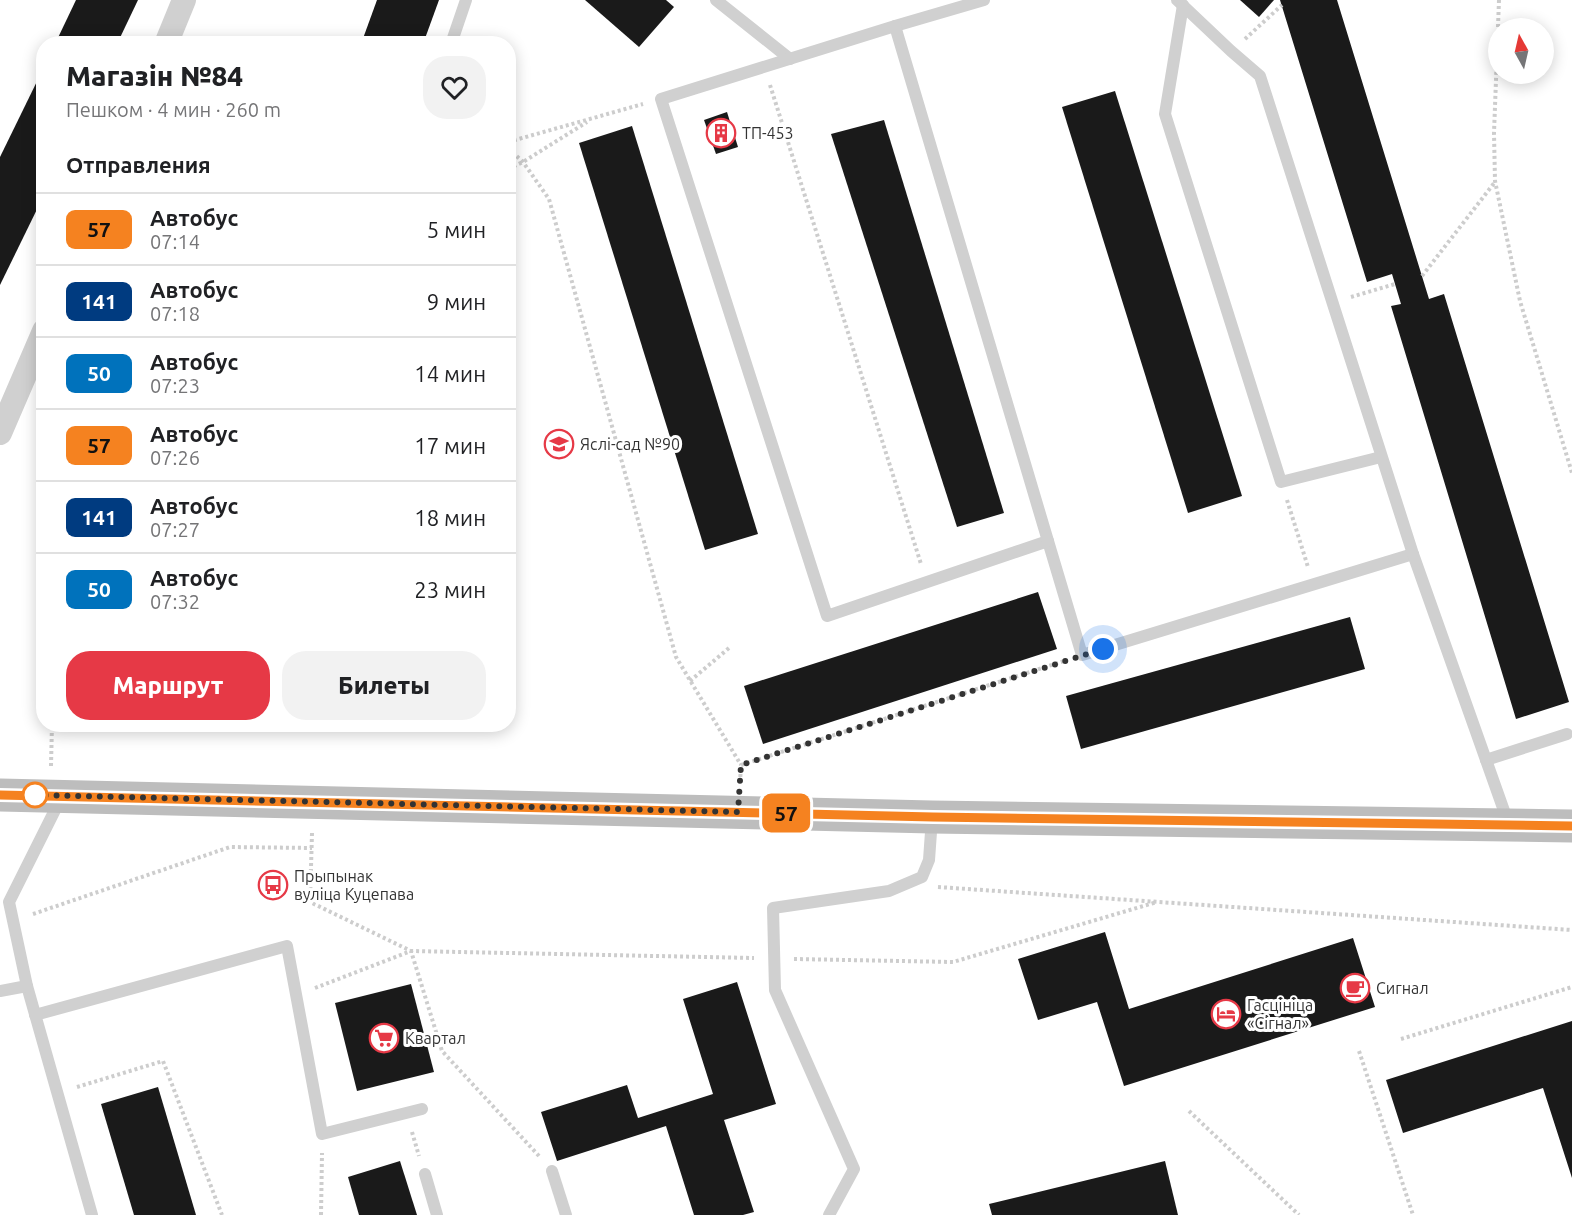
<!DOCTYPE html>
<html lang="ru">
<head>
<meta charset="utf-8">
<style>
  :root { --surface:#fff; --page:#f2f2f2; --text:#202124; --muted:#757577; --line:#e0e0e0; --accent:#e63946 }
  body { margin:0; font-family:Ubuntu,sans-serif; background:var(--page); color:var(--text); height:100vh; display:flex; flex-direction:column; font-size:22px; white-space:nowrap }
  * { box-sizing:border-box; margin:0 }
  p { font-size:20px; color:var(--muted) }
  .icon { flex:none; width:33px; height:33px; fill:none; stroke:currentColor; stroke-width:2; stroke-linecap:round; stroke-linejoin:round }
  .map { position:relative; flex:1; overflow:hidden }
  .sheet { position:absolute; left:36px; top:36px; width:480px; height:696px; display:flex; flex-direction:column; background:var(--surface); border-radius:24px; box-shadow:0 3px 15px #0003 }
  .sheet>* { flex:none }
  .badge { padding:0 12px; border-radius:9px; font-size:21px; line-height:39px }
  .needle { width:39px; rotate:352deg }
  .controls { position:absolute; left:1488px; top:18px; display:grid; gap:12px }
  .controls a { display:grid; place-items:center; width:66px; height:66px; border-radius:50%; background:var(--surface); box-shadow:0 3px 15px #0003; font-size:30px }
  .you { position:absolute; width:30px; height:30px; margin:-15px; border:4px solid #fff; border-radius:50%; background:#1a73e8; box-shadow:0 0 0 9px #1a73e833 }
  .map>.badge { position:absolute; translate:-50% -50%; box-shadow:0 0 0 3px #fff }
  h2 { padding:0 30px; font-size:22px; line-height:54px }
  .round { display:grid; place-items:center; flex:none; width:63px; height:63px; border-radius:24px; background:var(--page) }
  .head { display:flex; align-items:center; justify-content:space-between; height:102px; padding:0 30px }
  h1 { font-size:28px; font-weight:800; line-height:45px }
  .button { display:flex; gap:12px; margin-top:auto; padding:12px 30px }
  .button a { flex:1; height:69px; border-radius:24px; background:var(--accent); color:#fff; font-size:24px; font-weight:800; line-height:69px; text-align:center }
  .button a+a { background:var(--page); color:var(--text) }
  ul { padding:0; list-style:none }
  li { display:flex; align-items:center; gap:18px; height:72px; padding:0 30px; border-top:2px solid var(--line) }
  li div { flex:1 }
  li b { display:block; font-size:22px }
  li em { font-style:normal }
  li .badge { min-width:66px; font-weight:700; text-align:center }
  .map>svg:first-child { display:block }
</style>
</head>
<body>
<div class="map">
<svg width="1572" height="1215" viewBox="0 0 1572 1215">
  <rect width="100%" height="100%" fill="#fff"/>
  <!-- building -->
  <g fill="#1a1a1a">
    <polygon points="76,0 138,0 117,44 55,44"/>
    <polygon points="377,0 439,0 423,44 361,44"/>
    <polygon points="585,0 666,0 674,7 639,47"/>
    <polygon points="1240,0 1274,0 1259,17"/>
    <polygon points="1280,0 1337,0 1429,299 1444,294 1569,702 1516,719 1391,306 1401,304 1392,274 1367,282"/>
    <polygon points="44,67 44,195 0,285 0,157"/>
    <polygon points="1115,91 1242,496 1188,513 1062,107"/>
    <polygon points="727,112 738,147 716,154 704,120"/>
    <polygon points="884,120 1004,513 957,527 831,134"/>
    <polygon points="632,126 758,534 705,550 579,143"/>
    <polygon points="1038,592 1057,649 763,744 744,686"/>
    <polygon points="1350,617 1365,669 1081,749 1066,696"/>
    <polygon points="1105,932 1129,1009 1353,938 1375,1007 1124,1086 1097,1002 1038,1020 1018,959"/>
    <polygon points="737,982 776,1104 724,1120 754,1212 743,1215 694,1215 666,1126 557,1161 541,1112 627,1085 638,1118 713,1094 683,999"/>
    <polygon points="411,984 434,1072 357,1091 335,1003"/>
    <polygon points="1572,1021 1572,1178 1543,1088 1403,1133 1386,1080"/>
    <polygon points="158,1087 196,1215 134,1215 101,1104"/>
    <polygon points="400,1161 417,1215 359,1215 348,1177"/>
    <polygon points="1165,1161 1178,1215 992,1215 989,1204"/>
  </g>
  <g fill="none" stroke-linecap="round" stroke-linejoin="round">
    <!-- path -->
    <g stroke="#cdcdcd" stroke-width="4" stroke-dasharray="3 3" stroke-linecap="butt">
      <polyline points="1499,0 1494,133 1495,181 1520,301 1572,473"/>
      <polyline points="1245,39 1282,5"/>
      <polyline points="770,85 921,564"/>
      <polyline points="508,142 643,104"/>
      <polyline points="508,148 523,162 549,199 676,657 741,765"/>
      <polyline points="508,169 523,162 587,122"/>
      <polyline points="1422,276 1495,182"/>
      <polyline points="1351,297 1395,284"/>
      <polyline points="1287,500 1308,567"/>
      <polyline points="690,681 729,648"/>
      <polyline points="51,766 52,724"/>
      <polyline points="740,783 741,765 1064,661"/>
      <polyline points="312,833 310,902 411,951 442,1051 539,1156"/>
      <polyline points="938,887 1572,930"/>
      <polyline points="33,914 230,847 312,848"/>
      <polyline points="794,959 953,962 1157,902"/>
      <polyline points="315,988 411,951 754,958"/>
      <polyline points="1401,1039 1572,987"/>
      <polyline points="1359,1051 1413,1215"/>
      <polyline points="77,1087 163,1061 222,1215"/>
      <polyline points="1189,1111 1299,1215"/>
      <polyline points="412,1132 419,1156"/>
      <polyline points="321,1215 322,1153"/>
    </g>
    <!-- service -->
    <g stroke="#d0d0d0" stroke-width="12">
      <polyline points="716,0 790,59"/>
      <polyline points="984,0 895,26 661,99 827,616 1048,541 1082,655 1413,554"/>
      <polyline points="1177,0 1231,51 1260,76 1413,554 1508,822"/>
      <polyline points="1183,5 1165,114 1281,482 1381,457"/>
      <polyline points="895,26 1048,541"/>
      <polyline points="451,44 466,0"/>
      <polyline points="1486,760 1567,734"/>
      <polyline points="61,798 9,902 27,986 92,1215"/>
      <polyline points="0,991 27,986"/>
      <polyline points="35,1015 287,946 322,1134 422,1109"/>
      <polyline points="552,1171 566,1215"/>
      <polyline points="425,1174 437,1215"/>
      <polyline points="829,1215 854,1169 775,990 773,908 889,891 922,877 929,860 932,818"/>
    </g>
    <!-- minor -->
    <g stroke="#d0d0d0" stroke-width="24">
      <polyline points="166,44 184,0"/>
      <polyline points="0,433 44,331"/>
    </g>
    <!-- secondary -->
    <polyline stroke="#bdbdbd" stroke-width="33" points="0,795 932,817 1572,826"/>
  </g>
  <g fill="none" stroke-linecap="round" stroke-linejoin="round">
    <!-- line casing -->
    <g stroke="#fff" stroke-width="14">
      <polyline id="line" points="0,795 933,817 1572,826"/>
    </g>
    <!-- line -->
    <use href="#line" stroke="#f58220" stroke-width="9"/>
    <!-- walk -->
    <polyline stroke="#333" stroke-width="6" stroke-dasharray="0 10.8" points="35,795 738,812 741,765 1103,649"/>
  </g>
  <!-- icons -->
  <defs>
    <g id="building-ring" transform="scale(1.5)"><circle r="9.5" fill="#fff" stroke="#e63946" stroke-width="1.5"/><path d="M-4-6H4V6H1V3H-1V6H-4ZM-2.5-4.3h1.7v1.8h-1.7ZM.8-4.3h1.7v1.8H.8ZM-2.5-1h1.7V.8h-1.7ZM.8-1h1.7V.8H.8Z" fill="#e63946"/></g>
    <g id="school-ring" transform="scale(1.5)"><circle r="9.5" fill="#fff" stroke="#e63946" stroke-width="1.5"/><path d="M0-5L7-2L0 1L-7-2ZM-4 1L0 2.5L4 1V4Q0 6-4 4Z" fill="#e63946"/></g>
    <g id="bus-ring" transform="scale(1.5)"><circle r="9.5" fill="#fff" stroke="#e63946" stroke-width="1.5"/><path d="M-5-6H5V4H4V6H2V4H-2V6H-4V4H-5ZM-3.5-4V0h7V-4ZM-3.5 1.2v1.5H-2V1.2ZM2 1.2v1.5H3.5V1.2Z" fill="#e63946"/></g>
    <g id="cafe-ring" transform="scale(1.5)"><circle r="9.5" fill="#fff" stroke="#e63946" stroke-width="1.5"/><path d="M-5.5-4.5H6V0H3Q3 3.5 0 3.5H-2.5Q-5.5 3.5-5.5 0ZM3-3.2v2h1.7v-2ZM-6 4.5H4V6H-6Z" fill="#e63946"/></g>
    <g id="hotel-ring" transform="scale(1.5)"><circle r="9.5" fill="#fff" stroke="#e63946" stroke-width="1.5"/><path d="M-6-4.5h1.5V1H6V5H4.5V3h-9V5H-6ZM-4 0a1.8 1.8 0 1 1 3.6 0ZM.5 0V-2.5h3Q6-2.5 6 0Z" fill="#e63946"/></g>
    <g id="supermarket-ring" transform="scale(1.5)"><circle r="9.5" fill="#fff" stroke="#e63946" stroke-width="1.5"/><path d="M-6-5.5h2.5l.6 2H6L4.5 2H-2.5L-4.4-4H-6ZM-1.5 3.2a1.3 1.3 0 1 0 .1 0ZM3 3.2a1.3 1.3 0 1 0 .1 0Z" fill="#e63946"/></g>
  </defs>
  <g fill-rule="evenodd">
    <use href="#building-ring" x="721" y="133"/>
    <use href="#school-ring" x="559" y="444"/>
    <use href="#bus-ring" x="273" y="885"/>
    <use href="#cafe-ring" x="1355" y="988"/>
    <use href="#hotel-ring" x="1226" y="1014"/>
    <use href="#supermarket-ring" x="384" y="1038"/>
  </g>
  <!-- markers -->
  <circle fill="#fff" stroke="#f58220" stroke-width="3" cx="35" cy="795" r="12"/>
  <g text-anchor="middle" stroke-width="6" stroke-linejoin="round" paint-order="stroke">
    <!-- poi labels -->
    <g font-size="16" fill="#333" stroke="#fff" text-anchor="start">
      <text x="742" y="139">ТП-453</text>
      <text x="580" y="450">Яслі-сад №90</text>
      <text x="294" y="882">Прыпынак<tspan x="294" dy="18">вуліца Куцепава</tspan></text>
      <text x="1376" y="994">Сигнал</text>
      <text x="1247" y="1011">Гасцініца<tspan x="1247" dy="18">«Сігнал»</tspan></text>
      <text x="405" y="1044">Квартал</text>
    </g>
  </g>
</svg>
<div class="controls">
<a><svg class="needle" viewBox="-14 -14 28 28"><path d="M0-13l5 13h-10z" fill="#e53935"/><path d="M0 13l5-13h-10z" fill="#757577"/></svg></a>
</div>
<div class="you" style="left:1103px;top:649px"></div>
<b class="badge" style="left:786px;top:813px;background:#f58220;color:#111">57</b>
<section class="sheet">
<div class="head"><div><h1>Магазін №84</h1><p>Пешком · 4 мин · 260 m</p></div><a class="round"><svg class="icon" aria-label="heart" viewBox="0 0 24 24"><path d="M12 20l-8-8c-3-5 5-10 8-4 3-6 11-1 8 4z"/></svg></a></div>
<h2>Отправления</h2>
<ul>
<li><span class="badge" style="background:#f58220;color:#111">57</span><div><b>Автобус</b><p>07:14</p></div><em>5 мин</em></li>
<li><span class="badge" style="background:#003b80;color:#fff">141</span><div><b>Автобус</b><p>07:18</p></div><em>9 мин</em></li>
<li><span class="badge" style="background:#0072bc;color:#fff">50</span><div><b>Автобус</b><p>07:23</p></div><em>14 мин</em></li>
<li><span class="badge" style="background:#f58220;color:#111">57</span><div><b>Автобус</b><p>07:26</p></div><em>17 мин</em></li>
<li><span class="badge" style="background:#003b80;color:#fff">141</span><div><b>Автобус</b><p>07:27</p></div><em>18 мин</em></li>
<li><span class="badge" style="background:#0072bc;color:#fff">50</span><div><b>Автобус</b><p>07:32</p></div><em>23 мин</em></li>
</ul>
<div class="button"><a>Маршрут</a><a>Билеты</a></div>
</section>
</div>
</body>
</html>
